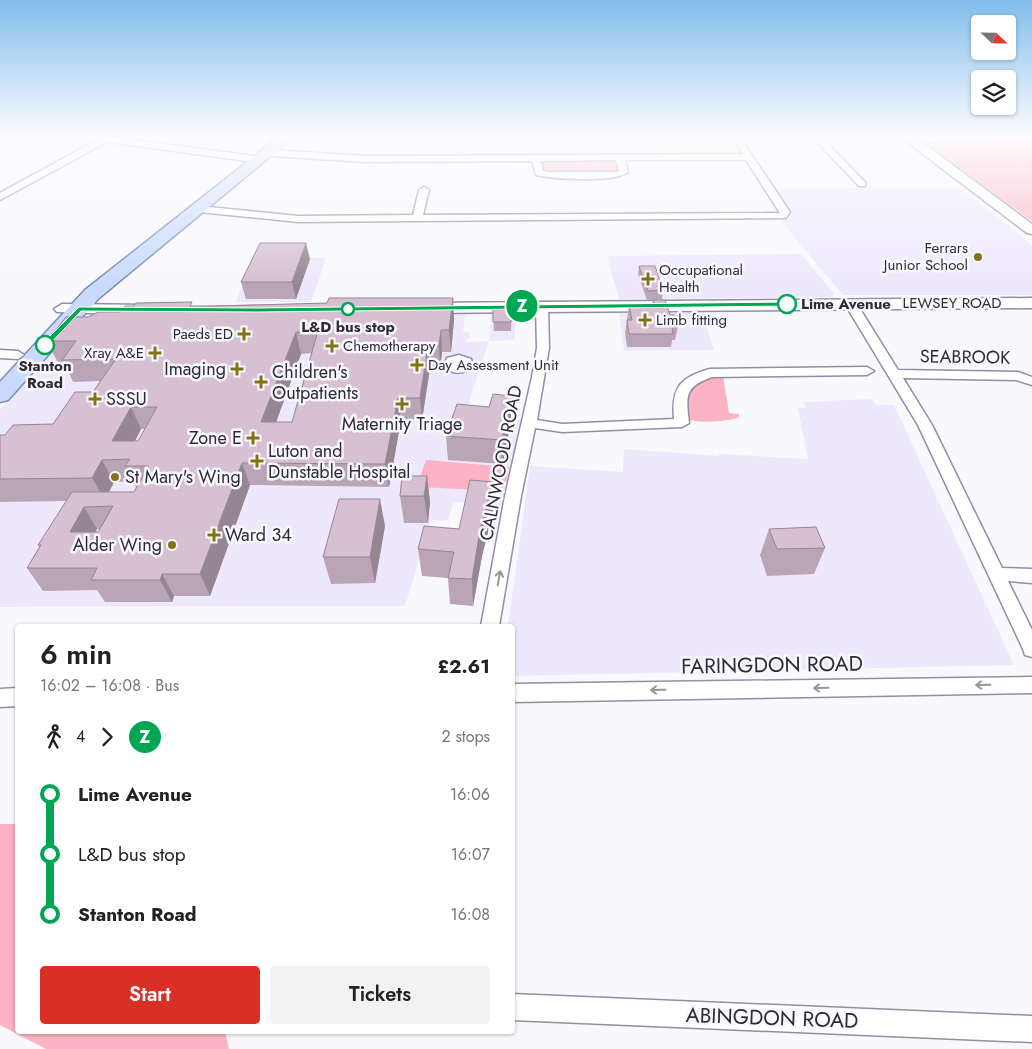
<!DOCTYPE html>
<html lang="en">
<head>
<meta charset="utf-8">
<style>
  :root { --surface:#fff; --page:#f2f2f2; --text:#222; --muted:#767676; --accent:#d93025 }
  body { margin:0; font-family:Jost,sans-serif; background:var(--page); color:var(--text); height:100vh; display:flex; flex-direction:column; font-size:19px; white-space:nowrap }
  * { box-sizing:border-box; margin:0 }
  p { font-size:16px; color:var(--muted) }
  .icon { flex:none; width:28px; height:28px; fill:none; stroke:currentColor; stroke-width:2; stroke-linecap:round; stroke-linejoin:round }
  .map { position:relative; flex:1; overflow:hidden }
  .side { position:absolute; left:15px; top:624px; width:500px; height:410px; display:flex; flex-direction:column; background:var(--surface); border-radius:5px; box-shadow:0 1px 4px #0004 }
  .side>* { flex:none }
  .badge { padding:0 10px; border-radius:16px; font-size:18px; line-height:32px }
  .needle { width:32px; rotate:112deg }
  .buttons { position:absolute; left:971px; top:15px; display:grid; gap:10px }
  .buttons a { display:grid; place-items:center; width:45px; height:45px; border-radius:5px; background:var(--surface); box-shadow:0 1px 4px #0004; font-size:25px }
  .map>.badge { position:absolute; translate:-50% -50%; box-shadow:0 0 0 2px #fff }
  .legs { display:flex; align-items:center; gap:8px; height:55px; padding:0 25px; font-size:16px }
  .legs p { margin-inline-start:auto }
  .overview { display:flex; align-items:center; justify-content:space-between; height:85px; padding:0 25px }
  h1 { font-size:28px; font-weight:600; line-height:38px }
  .button { display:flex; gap:10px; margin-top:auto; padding:10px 25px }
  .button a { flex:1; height:58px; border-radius:5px; background:var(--accent); color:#fff; font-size:20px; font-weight:600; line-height:58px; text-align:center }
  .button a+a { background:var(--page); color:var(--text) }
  ul { padding:0 25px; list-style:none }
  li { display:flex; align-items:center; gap:18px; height:60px; font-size:19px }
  li i { display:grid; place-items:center; width:8px; height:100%; margin:0 6px; background:currentColor }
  li i::after { content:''; width:12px; height:12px; margin:-6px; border:4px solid; border-radius:50%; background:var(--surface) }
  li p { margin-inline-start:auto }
  li:first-child i { background:linear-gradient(#0000 50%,currentColor 0) }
  li:last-child i { background:linear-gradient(currentColor 50%,#0000 0) }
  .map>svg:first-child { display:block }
</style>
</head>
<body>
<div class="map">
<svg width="1032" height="1049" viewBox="0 0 1032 1049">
  <rect width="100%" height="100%" fill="#f9f8fd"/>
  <!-- built -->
  <g fill="#eee8fd">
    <polygon points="959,187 1032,245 1032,295 843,295 781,221 788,220 792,214 775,188"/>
    <polygon points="801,254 834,294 831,297 619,299 607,256"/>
    <polygon points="255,258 326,258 311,302 235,302"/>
    <polygon points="702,311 714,350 624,351 619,312"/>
    <polygon points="465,313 463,332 470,332 469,339 466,339 466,342 489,341 491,314 515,314 515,340 489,341 465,415 521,419 505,505 453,502 448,520 431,521 405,606 0,607 0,409 80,325"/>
    <polygon points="872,399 876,405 894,405 1014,665 513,676 512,626 508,626 530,466 623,472 624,449 719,456 719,454 808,459 798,408 806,408 803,402"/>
  </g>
  <!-- green -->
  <g fill="#fdb3c4">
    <polygon points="1014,136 1032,136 1032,221 925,144"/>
    <polygon points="545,161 611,161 617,163 619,170 615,173 550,174 543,172 541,164"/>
    <path d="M723,376L729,413L739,414V417C729,422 694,424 686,418L687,389L709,377Z"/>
    <polygon points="426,460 509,467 506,485 499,491 419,487 418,482"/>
    <polygon points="0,824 17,824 18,1031 225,1031 229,1049 46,1049 0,1025"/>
  </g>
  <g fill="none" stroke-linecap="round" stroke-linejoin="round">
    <!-- minor casing -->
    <g stroke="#948da6" stroke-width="3">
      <g id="minor">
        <polygon points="80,136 105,136 254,156 258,159 254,162 107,142 0,200 0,193 97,140"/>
        <path d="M731,136H739L790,212L786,218L298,222L199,212L194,209L199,206L298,216L413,215L419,190L424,187L429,190L423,215L780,213L746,160H625L628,172C616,183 553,179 536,175L532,161L365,162L272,156L268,153L272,150L365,156L743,154ZM616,160L619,171L616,172H548L543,171L541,161Z"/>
        <polygon points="811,136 820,136 865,182 865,186 859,186"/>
        <polygon points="851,300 857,304 898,370 1018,372 1032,377 1032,385 1016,380 903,378 932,425 1002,568 1032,569 1032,583 1008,581 1032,630 1032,657 1025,655 1023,649 918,425 845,304"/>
        <path d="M542,302L548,306L549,348L537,420L562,424L674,419C671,388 680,377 710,369L867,367L874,371L867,375L712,377C684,387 686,396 689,423L682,427L562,432L535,428L521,496L499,626H481L505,496L532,377L537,348L536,306Z"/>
        <polygon points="0,350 18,351 24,355 18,359 0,358"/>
        <path d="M459,355L471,359L473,365C466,375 451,375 444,366L447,358Z"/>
        <polygon points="1032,677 1032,693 512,702 512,684"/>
        <polygon points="18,688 18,706 0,707 0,689"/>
        <polygon points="512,994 1032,1016 1032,1042 512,1020"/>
      </g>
    </g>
    <!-- tertiary casing -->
    <g stroke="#948da6" stroke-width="3">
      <g id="tertiary">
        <polygon points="899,136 966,136 961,139 923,143 1032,224 1032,234 1027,233"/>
        <polygon points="1032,298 1032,308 425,313 417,308 425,303"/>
        <polygon points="62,304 149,305 157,310 149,315 57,312 54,309"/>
      </g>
    </g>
    <!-- primary casing -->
    <g stroke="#7d8db8" stroke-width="3">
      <polygon id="primary" points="280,136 295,136 99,298 8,400 0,402 0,382 85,290"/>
    </g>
    <!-- minor -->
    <use href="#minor" fill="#fff" fill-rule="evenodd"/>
    <!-- tertiary -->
    <use href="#tertiary" fill="#fff" fill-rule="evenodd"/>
    <!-- primary -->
    <use href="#primary" fill="#cadaff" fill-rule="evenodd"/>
  </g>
  <!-- wall -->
  <g fill="#b9a5b5" fill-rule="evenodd">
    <polygon points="310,259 296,299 246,299 241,282"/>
    <polygon points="639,266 663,290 662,299 647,300 638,274"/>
    <path d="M453,298L454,320L451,352H442L440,368H430L422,420H401L389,487L250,485L210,596H174L172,602H105L97,590L43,591L27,568L39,547L38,545L67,501L0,502V435H5L53,424L93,392L100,381L73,382L64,362L58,363L47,341L88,317L120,312L193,306L327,303ZM312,353L292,422H276L301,354ZM141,429H145L138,441H135ZM133,481L136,488L134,492H109L114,482ZM97,529H100L98,532H95Z"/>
    <polygon points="653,300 670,315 678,327 675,340 672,340 671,347 627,347 625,333 627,320 629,305 652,305"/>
    <polygon points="493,309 512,309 511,331 494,331"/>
    <polygon points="511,420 503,464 448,460 446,436"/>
    <polygon points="427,476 430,502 428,523 404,523 400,496"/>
    <polygon points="493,482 494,508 482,556 473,606 450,604 448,578 422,576 418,549 459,529"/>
    <polygon points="385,526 375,583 331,584 323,557"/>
    <polygon points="769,529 825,548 814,574 767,576 760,555"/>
  </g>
  <!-- shaded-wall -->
  <g fill="#968694">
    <polygon points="306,243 310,259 296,299 292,282"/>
    <polygon points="453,298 454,320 451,352 449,330"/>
    <polygon points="441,330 442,352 440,368 439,346"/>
    <polygon points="296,332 301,354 268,444 261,422"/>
    <polygon points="428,346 430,368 422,420 420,398"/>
    <polygon points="511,396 511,420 503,464 502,440"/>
    <polygon points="398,398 401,420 389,487 385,464"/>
    <polygon points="131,407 141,429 126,459 112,441"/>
    <polygon points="102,460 114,482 105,500 92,478"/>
    <polygon points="242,463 250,485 210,596 200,574"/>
    <polygon points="427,476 430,502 428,523 424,496"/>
    <polygon points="493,482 494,508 482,556 473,606 472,579 480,530"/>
    <polygon points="380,499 385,526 375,583 370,557"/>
    <polygon points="84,507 97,529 84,554 70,532"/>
    <polygon points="162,574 174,596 172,602 160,580"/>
  </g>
  <!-- building -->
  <g fill="#d7c0d3" stroke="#968694" fill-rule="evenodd">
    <polygon points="260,243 306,243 292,282 241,282"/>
    <polygon points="639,266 655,266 663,290 648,291"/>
    <path d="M329,298H453L449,330H441L439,346H428L420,398H398L385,464L242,463L200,574H162L160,580H91L97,568H27L41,545H38L72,492H134L149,466H125L130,459L102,460L92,478L0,479V435H5L13,425L53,424L75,392H93L116,359L62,360L76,341H47L66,317H88L98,312H120L125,306H134L136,303L192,302L190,306H216L327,303ZM318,331L292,422H261L296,332ZM131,407H157L138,441H112ZM113,506L98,532H70L84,507Z"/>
    <polygon points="653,300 665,300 670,315 676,315 678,327 672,327 673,334 629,334 627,320 632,320 629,305 655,305"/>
    <polygon points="493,309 512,309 511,322 493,322"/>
    <polygon points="493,394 511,396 502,440 446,436 457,404 489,407"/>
    <polygon points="402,476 427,476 424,496 400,496"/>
    <polygon points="470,480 493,482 480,530 472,579 448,578 454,552 418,549 424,526 459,529"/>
    <polygon points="339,499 380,499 370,557 323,557"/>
    <polygon points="816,527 825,548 777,549 769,529"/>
  </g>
  <!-- one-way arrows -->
  <defs><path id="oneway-shaft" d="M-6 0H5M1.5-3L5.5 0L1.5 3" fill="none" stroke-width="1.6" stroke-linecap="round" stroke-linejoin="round" transform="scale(1.25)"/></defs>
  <g stroke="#96959a">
    <use href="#oneway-shaft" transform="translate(499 578) rotate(-80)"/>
    <use href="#oneway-shaft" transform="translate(983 685) rotate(179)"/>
    <use href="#oneway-shaft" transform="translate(821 688) rotate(179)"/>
    <use href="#oneway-shaft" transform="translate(658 690) rotate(179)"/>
  </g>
  <!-- sky -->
  <linearGradient id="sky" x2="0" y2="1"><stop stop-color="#80bdec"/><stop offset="0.48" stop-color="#fcfcfe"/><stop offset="1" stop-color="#fcfcfe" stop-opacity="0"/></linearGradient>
  <rect width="1032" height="283" fill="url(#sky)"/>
  <!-- line-1 -->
  <polygon fill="#00a651" stroke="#fff" points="787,302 790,306 257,312 81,311 48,346 41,345 79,307 257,308"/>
  <!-- markers -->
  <g fill="#7e7416" stroke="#f9f8fd" stroke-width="2">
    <circle cx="978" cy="257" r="5"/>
    <path d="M645.5 271.5h5v5h5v5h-5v5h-5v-5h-5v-5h5z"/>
    <path d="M642.5 312.5h5v5h5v5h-5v5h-5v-5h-5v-5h5z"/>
    <path d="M241.5 326.5h5v5h5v5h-5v5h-5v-5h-5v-5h5z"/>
    <path d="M329.5 338.5h5v5h5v5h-5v5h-5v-5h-5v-5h5z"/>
    <path d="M152.5 345.5h5v5h5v5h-5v5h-5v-5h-5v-5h5z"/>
    <path d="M414.5 357.5h5v5h5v5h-5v5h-5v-5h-5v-5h5z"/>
    <path d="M234.5 361.5h5v5h5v5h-5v5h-5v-5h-5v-5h5z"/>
    <path d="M258.5 374.5h5v5h5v5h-5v5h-5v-5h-5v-5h5z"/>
    <path d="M92.5 391.5h5v5h5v5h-5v5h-5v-5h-5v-5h5z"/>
    <path d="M399.5 396.5h5v5h5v5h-5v5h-5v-5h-5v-5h5z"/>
    <path d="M250.5 430.5h5v5h5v5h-5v5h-5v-5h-5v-5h5z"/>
    <path d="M254.5 453.5h5v5h5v5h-5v5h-5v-5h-5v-5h5z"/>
    <circle cx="115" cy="477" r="5"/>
    <path d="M211.5 527.5h5v5h5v5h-5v5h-5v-5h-5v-5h5z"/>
    <circle cx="172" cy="545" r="5"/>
  </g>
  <g fill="#fff" stroke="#00a651" stroke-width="2.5">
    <circle cx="787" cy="304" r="9"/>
    <circle cx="348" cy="309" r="6"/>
    <circle cx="45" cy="345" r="9"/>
  </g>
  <g text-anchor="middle" stroke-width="5" stroke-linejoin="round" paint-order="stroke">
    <!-- far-poi labels -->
    <g font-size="15" fill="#2e2b35" stroke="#f9f8fd" text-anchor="start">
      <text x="968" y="253" text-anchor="end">Ferrars<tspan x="968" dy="17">Junior School</tspan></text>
      <text x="659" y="275">Occupational<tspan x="659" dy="17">Health</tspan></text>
      <text x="656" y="325">Limb fitting</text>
      <text x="233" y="339" text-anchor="end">Paeds ED</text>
      <text x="343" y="351">Chemotherapy</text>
      <text x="144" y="358" text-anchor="end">Xray A&amp;E</text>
      <text x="428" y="370">Day Assessment Unit</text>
    </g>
    <!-- far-street labels -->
    <g font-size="15" fill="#2e2b35" stroke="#f9f8fd">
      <text x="952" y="308">LEWSEY ROAD</text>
    </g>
    <!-- far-stop labels -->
    <g font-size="15" font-weight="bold" fill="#2e2b35" stroke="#f9f8fd">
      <text x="801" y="309" text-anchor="start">Lime Avenue</text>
      <text x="348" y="332">L&amp;D bus stop</text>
      <text x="45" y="371">Stanton<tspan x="45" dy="17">Road</tspan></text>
    </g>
    <!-- street labels -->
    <g font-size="18" fill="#2e2b35" stroke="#f9f8fd">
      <text transform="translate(965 357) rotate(1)" y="6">SEABROOK</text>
      <text transform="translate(501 463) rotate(-79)" y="6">CALNWOOD ROAD</text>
    </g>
    <!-- poi labels -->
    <g font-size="18" fill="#2e2b35" stroke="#f9f8fd" text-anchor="start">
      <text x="226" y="375" text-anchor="end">Imaging</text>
      <text x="272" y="378">Children's<tspan x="272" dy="21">Outpatients</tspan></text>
      <text x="106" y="405">SSSU</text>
      <text x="402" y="430" text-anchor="middle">Maternity Triage</text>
      <text x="242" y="444" text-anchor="end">Zone E</text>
      <text x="268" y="457">Luton and<tspan x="268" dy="21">Dunstable Hospital</tspan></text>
      <text x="125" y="483">St Mary's Wing</text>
      <text x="225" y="541">Ward 34</text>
      <text x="162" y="551" text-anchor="end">Alder Wing</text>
    </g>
    <!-- near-street labels -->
    <g font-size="21" fill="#2e2b35" stroke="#f9f8fd">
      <text transform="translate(772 665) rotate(-1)" y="7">FARINGDON ROAD</text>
      <text transform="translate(772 1018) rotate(2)" y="7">ABINGDON ROAD</text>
    </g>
  </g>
</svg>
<div class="buttons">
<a><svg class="needle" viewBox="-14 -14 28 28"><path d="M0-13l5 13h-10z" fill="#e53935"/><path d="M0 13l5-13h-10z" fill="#767676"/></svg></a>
<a><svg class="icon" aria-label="layers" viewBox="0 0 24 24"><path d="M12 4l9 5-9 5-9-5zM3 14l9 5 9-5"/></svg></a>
</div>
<b class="badge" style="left:522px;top:306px;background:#00a651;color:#fff">Z</b>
<section class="side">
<div class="overview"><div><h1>6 min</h1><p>16:02 – 16:08 · Bus</p></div><b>£2.61</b></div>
<div class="legs"><svg class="icon" aria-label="walk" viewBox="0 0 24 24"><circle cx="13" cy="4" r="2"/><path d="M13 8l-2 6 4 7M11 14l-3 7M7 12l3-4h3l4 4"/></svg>4<svg class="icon" aria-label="forward" viewBox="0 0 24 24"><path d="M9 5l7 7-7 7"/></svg><b class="badge" style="background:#00a651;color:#fff">Z</b><p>2 stops</p></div>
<ul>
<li><i style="color:#00a651"></i><b>Lime Avenue</b><p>16:06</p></li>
<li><i style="color:#00a651"></i><span>L&amp;D bus stop</span><p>16:07</p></li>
<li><i style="color:#00a651"></i><b>Stanton Road</b><p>16:08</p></li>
</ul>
<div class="button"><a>Start</a><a>Tickets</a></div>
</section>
</div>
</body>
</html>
